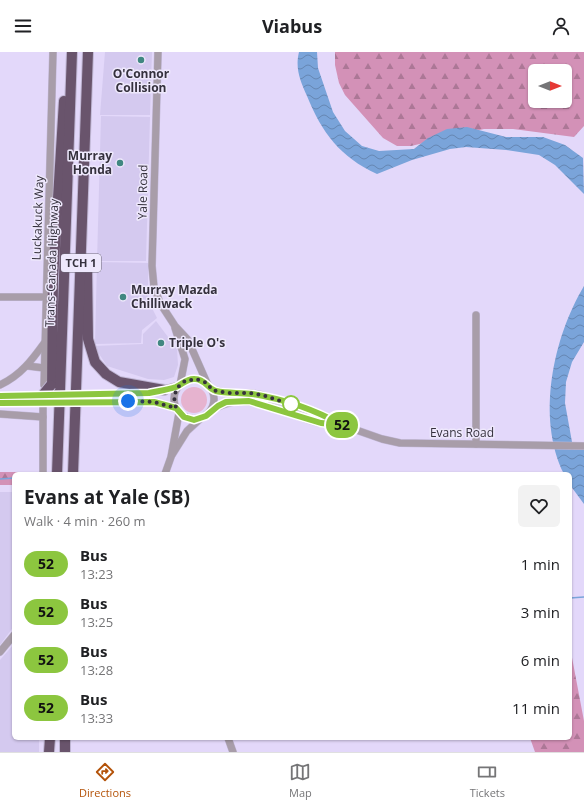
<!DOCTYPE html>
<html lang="en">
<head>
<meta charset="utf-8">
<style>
  :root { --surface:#fff; --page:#f2f2f2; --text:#202124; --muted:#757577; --line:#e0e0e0; --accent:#b45309 }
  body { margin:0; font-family:"Open Sans",sans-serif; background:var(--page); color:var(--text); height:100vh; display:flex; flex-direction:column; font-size:15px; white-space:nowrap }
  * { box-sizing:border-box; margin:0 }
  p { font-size:13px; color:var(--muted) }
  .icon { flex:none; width:22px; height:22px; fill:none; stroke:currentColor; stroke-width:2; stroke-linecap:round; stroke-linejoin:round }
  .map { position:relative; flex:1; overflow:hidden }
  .drawer { position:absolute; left:12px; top:420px; width:560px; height:268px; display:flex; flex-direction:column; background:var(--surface); border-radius:6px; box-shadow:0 1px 3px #0004 }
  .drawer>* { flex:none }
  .badge { padding:0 8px; border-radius:13px; font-size:14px; line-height:26px }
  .needle { width:26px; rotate:90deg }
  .buttons { position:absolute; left:528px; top:12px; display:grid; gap:8px }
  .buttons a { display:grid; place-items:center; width:44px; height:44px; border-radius:6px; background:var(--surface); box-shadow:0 1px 3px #0004; font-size:20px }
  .you { position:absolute; width:20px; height:20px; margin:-10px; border:3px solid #fff; border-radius:50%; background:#1a73e8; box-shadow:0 0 0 6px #1a73e833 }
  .map>.badge { position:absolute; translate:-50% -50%; box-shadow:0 0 0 2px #fff }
  .round { display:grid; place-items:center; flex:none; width:42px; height:42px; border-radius:6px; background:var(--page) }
  .overview { display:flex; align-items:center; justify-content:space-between; height:68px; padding:0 12px }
  h1 { font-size:19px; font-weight:700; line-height:30px }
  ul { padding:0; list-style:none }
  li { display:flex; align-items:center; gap:12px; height:48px; padding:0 12px }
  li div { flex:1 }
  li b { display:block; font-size:15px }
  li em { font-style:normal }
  li .badge { min-width:44px; font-weight:700; text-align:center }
  header { display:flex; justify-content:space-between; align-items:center; height:52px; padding:0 12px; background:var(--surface); font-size:18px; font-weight:700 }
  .dock { display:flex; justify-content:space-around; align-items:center; height:56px; border-top:1px solid var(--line); background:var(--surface); font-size:11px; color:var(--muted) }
  .dock a { display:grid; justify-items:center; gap:2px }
  .dock .on { color:var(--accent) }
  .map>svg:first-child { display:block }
</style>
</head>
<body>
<header><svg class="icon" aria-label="menu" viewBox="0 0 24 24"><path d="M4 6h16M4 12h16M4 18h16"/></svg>Viabus<svg class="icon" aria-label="person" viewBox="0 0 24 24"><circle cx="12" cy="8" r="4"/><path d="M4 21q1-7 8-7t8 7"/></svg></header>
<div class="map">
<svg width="584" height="700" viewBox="0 0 584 700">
  <defs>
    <pattern id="forest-firs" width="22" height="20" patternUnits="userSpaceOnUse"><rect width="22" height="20" fill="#d391b7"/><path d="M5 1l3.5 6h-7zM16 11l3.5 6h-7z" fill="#ac7796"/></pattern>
    <pattern id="water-waves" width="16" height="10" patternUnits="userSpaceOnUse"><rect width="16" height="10" fill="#7aa4da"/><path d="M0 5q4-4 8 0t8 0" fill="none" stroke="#6586b2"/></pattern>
  </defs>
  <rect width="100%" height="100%" fill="#e3d8fa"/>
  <!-- built -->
  <g fill="#d4c9ef">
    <polygon points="105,0 152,0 150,63 100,63"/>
    <polygon points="101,64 150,65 146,209 97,209"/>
    <polygon points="97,210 148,211 148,239 150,252 157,266 142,278 141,291 95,292"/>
    <polygon points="156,269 177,297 178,313 174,325 164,328 148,327 107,314 94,294 143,292 143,282"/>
    <polygon points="0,440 14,440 14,574 0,593"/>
    <polygon points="14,592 14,686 39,686 39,700 0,700 0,608"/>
  </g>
  <!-- forest -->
  <g fill="url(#forest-firs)" fill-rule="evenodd">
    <path d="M335,0H584V74L574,85L513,77H484L411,94H397L383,86L345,43L339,31L335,13ZM535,19H565V49H535Z"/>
    <polygon points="0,420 36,420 36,422 14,422 14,433 0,433"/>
    <polygon points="570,595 584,669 584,700 535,700 530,686 570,686"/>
  </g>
  <!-- garden -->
  <circle fill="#e6b3cf" cx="194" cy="348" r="13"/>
  <!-- water -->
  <g fill="url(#water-waves)">
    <path d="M299,0H317L318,16L333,60L345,79L362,94L379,99L414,97L428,86L447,77L467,75L506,85H543L565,93L583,106L584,142L555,113L539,103L506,98L466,95L450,97L412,108L377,122C340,105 322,81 307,44C300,29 295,16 299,0Z"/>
    <path d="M584,234V290L572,310L566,330L565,351L572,390L584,397V452L570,433V422H564C536,366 553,286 584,234Z"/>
  </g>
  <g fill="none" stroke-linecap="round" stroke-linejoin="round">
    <!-- stream -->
    <g stroke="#7aa4da" stroke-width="1.5">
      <polyline points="0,427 14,426"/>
      <polyline points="570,546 584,545"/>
    </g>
    <!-- minor casing -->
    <g stroke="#c0b7d4" stroke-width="8">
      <g id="minor">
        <polyline points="158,0 152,214 154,235 160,251 175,274 188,288 207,331"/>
        <polyline points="0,245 46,245"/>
        <polyline points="175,276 185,307 180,333"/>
        <polyline points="28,314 44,316"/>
        <circle cx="194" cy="347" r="20"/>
        <path d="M0,333C21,323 32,308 45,290"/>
        <polyline points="44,333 53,0"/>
        <polyline points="213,338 227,341 250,341 262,343 323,363 342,373 382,387 400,391 584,394"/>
        <polyline points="99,342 149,341 180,333"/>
        <polyline points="0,344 42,344"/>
        <polyline points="99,349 154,350 176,356"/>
        <polyline points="0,351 31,350"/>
        <polyline points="43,356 43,422"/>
        <path d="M211,359C245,335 285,363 320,371C326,372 333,372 339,373"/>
        <polyline points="0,362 43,365"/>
        <polyline points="476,392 476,263"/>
        <polyline points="172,403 187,379 200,367"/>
        <polyline points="165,422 171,405 179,361"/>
        <polyline points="0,600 14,583"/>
        <polyline points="228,686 233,700"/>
      </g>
    </g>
    <!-- highway casing -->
    <g stroke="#c0b7d4" stroke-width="12">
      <g id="highway">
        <polyline points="87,213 88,287 95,310 106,322 119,330 164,338"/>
        <polyline points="52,340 53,227 64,49"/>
        <polyline points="57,422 72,0"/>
        <polyline points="73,422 88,0"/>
        <polyline points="49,700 50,686"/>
        <polyline points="65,700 65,686"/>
      </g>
    </g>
    <!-- minor -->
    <use href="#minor" stroke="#a89da9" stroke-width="7"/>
    <!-- highway -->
    <use href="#highway" stroke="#69546c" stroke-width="10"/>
    <!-- minor-bridge casing -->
    <g stroke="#c0b7d4" stroke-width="8" stroke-linecap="butt">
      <g id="minor-bridge">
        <polyline points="42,344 99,342"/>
        <polyline points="31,350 99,349"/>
      </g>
    </g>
    <!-- highway-bridge casing -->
    <g stroke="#c0b7d4" stroke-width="12" stroke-linecap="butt">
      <polyline id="highway-bridge" points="42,344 51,333"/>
    </g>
    <!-- minor-bridge -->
    <use href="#minor-bridge" stroke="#a89da9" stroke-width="7"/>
    <!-- highway-bridge -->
    <use href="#highway-bridge" stroke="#69546c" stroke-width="10"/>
  </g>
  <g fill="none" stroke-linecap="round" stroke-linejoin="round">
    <!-- line casing -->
    <g stroke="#fff" stroke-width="9">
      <path id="line" d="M0,344L149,341C158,339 167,338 176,335C183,332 187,326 195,327C205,327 208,337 216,339C228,342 240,340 252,342C283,347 315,358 342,373L321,371L249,349L226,350L218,354L206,364L194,368L184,365L176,356L154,350L0,351"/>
    </g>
    <!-- line -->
    <use href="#line" stroke="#8cc63f" stroke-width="6"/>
    <!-- walk -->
    <polyline stroke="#35313d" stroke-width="4" stroke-dasharray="0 7.2" points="128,349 154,350 176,356 174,345 177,336 185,329 196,327 207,331 212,338 227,341 250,341 262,343 296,354 291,352"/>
  </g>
  <!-- markers -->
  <g fill="#408781" stroke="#eee8fc" stroke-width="1.5">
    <circle cx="141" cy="8" r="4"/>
    <circle cx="120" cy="111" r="4"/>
    <circle cx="123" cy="245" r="4"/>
    <circle cx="161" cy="291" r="4"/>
  </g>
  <circle fill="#fff" stroke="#8cc63f" stroke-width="2" cx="291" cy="352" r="8"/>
  <g text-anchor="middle" stroke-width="3" stroke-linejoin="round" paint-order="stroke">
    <!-- shield labels -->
    <rect fill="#eee8fc" stroke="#6c6876" stroke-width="1" x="61" y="202" width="40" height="18" rx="3"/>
    <g font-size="11" font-weight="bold" fill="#35313d">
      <text x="81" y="215">TCH 1</text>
    </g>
    <!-- poi labels -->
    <g font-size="12" font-weight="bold" fill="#35313d" stroke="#eee8fc" text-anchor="start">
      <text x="141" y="26" text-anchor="middle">O'Connor<tspan x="141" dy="14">Collision</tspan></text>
      <text x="112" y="108" text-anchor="end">Murray<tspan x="112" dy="14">Honda</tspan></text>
      <text x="131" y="242">Murray Mazda<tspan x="131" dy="14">Chilliwack</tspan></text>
      <text x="169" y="295">Triple O's</text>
    </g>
    <!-- street labels -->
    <g font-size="12" fill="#35313d" stroke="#eee8fc">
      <text transform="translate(143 140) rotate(-89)" y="4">Yale Road</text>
      <text transform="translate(38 166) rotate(-88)" y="4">Luckakuck Way</text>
      <text transform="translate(52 211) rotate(-88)" y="4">Trans-Canada Highway</text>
      <text x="462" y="385">Evans Road</text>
    </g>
  </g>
</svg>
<div class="buttons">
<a><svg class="needle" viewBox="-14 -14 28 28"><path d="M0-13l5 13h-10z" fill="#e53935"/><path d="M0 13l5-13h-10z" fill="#757577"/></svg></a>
</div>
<div class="you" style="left:128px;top:349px"></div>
<b class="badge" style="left:342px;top:373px;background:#8cc63f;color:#111">52</b>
<section class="drawer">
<div class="overview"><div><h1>Evans at Yale (SB)</h1><p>Walk · 4 min · 260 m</p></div><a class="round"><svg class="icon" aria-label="heart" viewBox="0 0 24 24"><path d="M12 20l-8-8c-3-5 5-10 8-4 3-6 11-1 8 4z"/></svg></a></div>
<ul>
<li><span class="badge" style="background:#8cc63f;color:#111">52</span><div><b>Bus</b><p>13:23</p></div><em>1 min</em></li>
<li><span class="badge" style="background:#8cc63f;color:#111">52</span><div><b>Bus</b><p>13:25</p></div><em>3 min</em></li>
<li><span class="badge" style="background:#8cc63f;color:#111">52</span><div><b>Bus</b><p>13:28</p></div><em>6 min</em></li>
<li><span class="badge" style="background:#8cc63f;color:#111">52</span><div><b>Bus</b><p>13:33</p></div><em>11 min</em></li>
</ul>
</section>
</div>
<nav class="dock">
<a class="on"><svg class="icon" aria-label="directions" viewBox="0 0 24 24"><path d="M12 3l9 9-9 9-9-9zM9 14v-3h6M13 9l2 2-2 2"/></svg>Directions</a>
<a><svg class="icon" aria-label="map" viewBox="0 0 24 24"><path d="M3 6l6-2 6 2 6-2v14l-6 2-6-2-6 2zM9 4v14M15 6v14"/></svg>Map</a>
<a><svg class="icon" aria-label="tickets" viewBox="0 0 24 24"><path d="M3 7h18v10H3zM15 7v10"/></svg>Tickets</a>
</nav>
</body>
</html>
